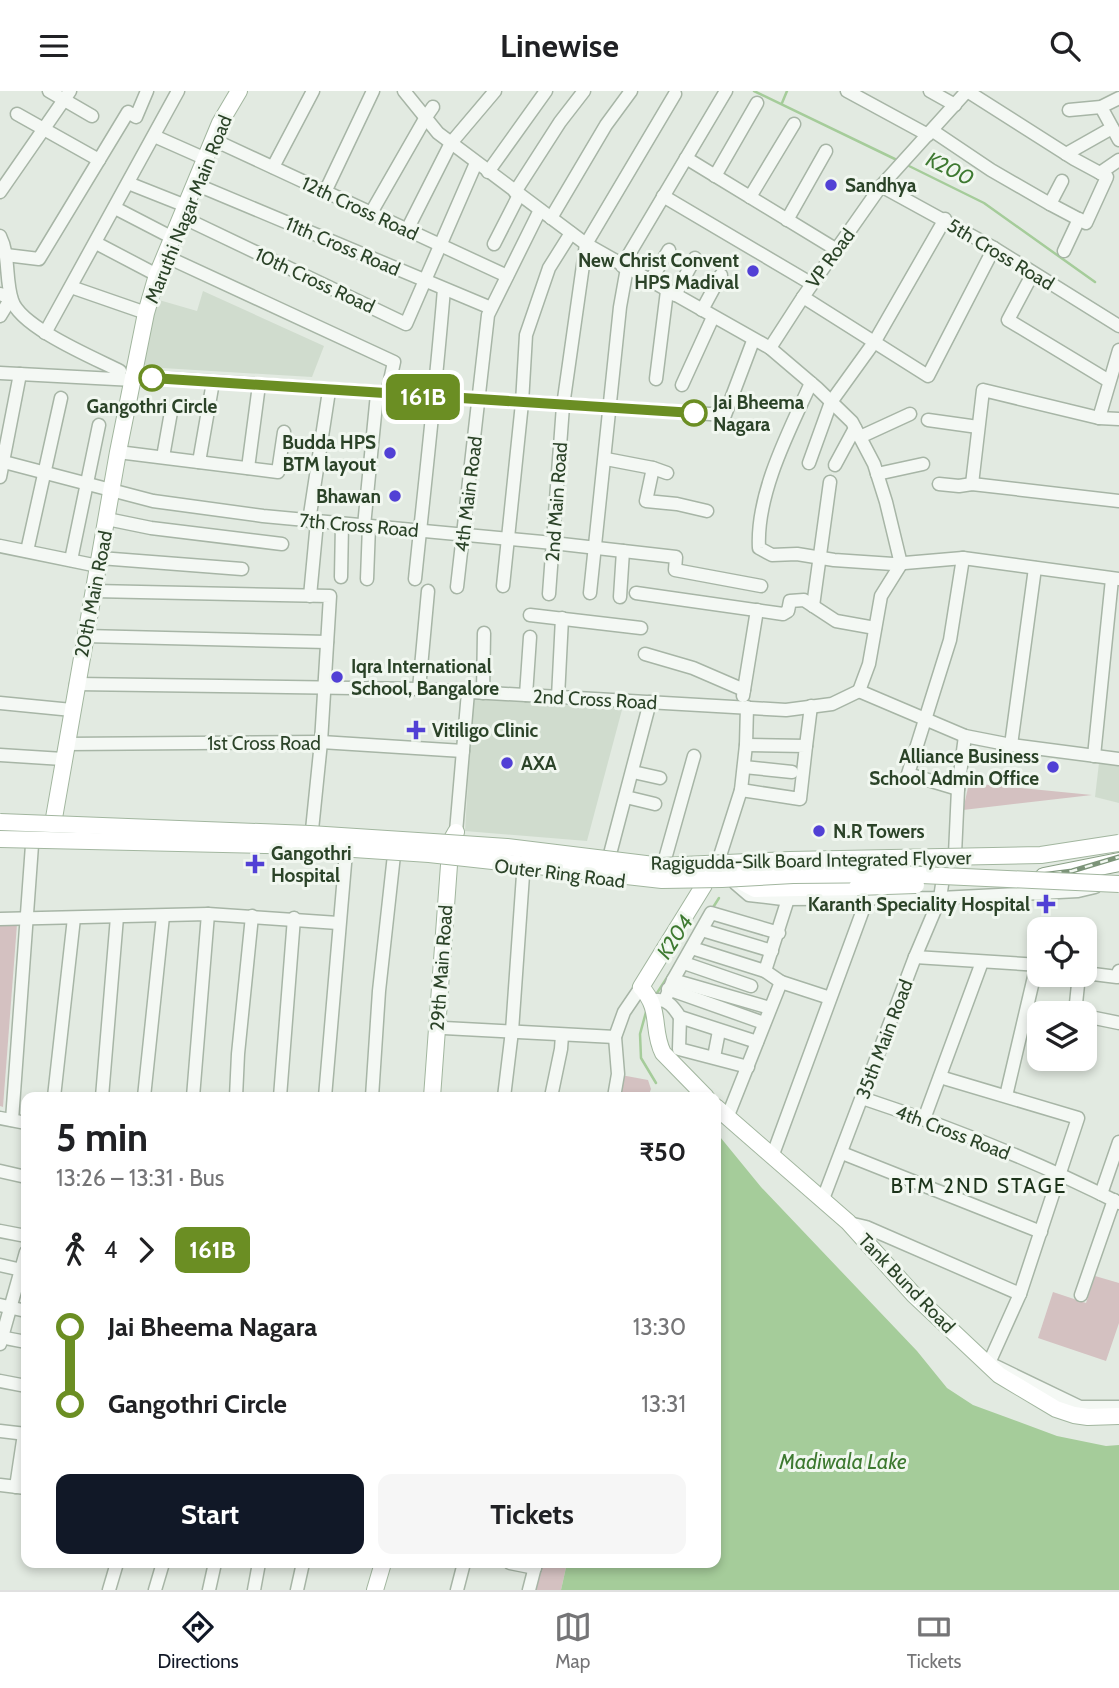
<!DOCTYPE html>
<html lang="en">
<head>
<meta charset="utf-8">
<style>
  :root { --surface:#fff; --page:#f6f6f6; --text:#202124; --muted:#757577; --line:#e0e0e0; --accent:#111827 }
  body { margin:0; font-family:Cabin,sans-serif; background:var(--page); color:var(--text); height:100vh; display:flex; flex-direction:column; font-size:26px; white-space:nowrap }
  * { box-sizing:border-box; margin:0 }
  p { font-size:23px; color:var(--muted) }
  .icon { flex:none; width:38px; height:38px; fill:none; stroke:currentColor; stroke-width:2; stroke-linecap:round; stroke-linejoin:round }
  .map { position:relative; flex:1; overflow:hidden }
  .panel { position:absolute; left:21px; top:1001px; width:700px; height:476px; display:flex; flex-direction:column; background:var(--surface); border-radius:14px; box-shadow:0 4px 10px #0003 }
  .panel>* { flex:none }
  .badge { padding:0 14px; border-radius:10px; font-size:24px; line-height:46px }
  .tools { position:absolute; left:1027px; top:826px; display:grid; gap:14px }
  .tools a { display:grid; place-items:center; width:70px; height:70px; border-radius:14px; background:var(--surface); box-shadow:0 4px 10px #0003; font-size:35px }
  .map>.badge { position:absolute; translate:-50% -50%; box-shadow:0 0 0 4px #fff }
  .legs { display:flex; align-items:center; gap:10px; height:77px; padding:0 35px; font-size:23px }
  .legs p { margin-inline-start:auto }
  .overview { display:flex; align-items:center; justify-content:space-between; height:119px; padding:0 35px }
  h1 { font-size:38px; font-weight:800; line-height:52px }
  .primary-button { display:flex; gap:14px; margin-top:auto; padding:14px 35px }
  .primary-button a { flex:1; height:80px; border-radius:14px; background:var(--accent); color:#fff; font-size:28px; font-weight:800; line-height:80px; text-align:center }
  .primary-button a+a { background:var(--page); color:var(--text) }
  ul { padding:0 35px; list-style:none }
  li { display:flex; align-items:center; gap:24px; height:77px; font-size:26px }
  li i { display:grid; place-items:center; width:10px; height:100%; margin:0 9px; background:currentColor }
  li i::after { content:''; width:18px; height:18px; margin:-9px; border:5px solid; border-radius:50%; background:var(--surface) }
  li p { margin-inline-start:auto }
  li:first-child i { background:linear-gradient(#0000 50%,currentColor 0) }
  li:last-child i { background:linear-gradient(currentColor 50%,#0000 0) }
  header { display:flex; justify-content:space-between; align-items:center; height:91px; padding:0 35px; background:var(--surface); font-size:32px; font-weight:800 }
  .menu { display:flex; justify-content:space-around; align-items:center; height:98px; border-top:2px solid var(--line); background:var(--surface); font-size:19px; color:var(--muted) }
  .menu a { display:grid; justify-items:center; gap:4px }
  .menu .on { color:var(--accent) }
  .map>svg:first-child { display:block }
</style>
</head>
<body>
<header><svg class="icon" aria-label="menu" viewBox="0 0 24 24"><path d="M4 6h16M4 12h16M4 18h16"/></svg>Linewise<svg class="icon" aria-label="search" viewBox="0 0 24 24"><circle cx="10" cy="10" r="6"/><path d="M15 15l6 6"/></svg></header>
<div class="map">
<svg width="1119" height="1499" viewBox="0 0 1119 1499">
  <rect width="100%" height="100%" fill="#e2eae1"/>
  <!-- built -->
  <g fill="#d0dcce">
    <polygon points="203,200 324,255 312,286 146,276 146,274 139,273 159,209 197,220"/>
    <polygon points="473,607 623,615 587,750 465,740"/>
    <polygon points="1099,672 1119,675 1119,712 1095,706"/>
  </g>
  <!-- green -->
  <g fill="#d4c1c1">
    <polygon points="969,692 1092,704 963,719"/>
    <polygon points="0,832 17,833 3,1016 0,1015"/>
    <polygon points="621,984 648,989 651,998 648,1006 618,1006"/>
    <polygon points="1095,1185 1119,1192 1119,1232 1106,1270 1038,1247 1053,1201 1086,1212"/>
    <polygon points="542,1472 567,1472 561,1499 534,1499"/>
  </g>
  <!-- water -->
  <polygon fill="#a5cc9a" points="716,1041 761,1096 917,1260 947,1297 973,1314 1057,1345 1106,1355 1119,1354 1119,1499 561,1499 567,1472 716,1472"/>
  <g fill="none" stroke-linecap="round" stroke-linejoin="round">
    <!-- stream -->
    <g stroke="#a5cc9a" stroke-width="2.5">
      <polyline points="754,0 899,70"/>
      <polyline points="782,12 787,0"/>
      <polyline points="905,73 984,112 1095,191"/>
      <polyline points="712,818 719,807"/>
      <polyline points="657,902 672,879"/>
      <polyline points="646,921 640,943 641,967 656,992"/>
    </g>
    <!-- minor casing -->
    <g stroke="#a7b5a6" stroke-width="15">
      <g id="minor">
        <polyline points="49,0 92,25"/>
        <polyline points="404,0 438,42 586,153 770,257 817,297 852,331 874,373 886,411 901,473"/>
        <polyline points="847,0 928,44"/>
        <polyline points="930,0 955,14"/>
        <polyline points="967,0 1074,68 1100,82 1119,69"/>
        <polyline points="1101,16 1119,49"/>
        <polyline points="1069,19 1101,16 1119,7"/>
        <polyline points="17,23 99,69"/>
        <polyline points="933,40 991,79 1050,113 1062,90"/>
        <polyline points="154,45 206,68"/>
        <polyline points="214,49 507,185"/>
        <polyline points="1066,63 1112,37"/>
        <polyline points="686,67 837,159"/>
        <polyline points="273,76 313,0"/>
        <polyline points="488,81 546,0"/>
        <polyline points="715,85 757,12"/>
        <polyline points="128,92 186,115"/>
        <polyline points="195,93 491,217"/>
        <polyline points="881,95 994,157 1119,235"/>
        <polyline points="0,101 70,0"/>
        <polyline points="325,101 373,0"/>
        <polyline points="515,101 560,31 584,0"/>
        <polyline points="663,105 812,193"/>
        <polyline points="750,106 794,33"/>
        <polyline points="1050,113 1086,132 1107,86 1100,82"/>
        <polyline points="115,117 173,147"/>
        <polyline points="371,122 426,26 433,16"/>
        <polyline points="182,126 406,233 476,72"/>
        <polyline points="551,127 606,34 631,0"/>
        <polyline points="787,129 826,60"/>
        <polyline points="407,139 451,52 495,0"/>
        <path d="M0,145C10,165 5,188 12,209C20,236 94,267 120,280"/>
        <polyline points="96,152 157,184"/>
        <polyline points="494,153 519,104"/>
        <polyline points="1064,160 1079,128"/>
        <polyline points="6,164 39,168 128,21 136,26 147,0"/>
        <polyline points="165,165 394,271 387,303"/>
        <polyline points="622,175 726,0"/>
        <polyline points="1033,182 1008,229 1109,290"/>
        <polyline points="650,190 669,159"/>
        <polyline points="71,196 146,222"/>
        <polyline points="0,203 11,207 0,225"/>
        <polyline points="675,204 695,167"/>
        <polyline points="803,206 928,285 994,157"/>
        <polyline points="702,219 721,184"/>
        <polyline points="45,242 178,0"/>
        <polyline points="770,257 803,206 881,95 967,0"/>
        <polyline points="0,282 134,289 143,286 725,324 753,250"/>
        <polyline points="656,288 667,200"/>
        <path d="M811,292C789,340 756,403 759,457L772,464L797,463L834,469L893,473L963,467L1119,488"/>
        <polyline points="682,294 713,226"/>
        <polyline points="1099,327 1119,259"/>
        <polyline points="928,329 978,336"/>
        <polyline points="860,346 910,323"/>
        <polyline points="118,361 278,381 284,341"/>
        <polyline points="163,366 171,321"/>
        <polyline points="606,368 653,377 667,382"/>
        <polyline points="4,371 153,410 263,425 553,452 676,466 675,479 761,495"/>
        <polyline points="199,371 213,291"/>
        <polyline points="809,372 831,311 875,250 945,128"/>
        <polyline points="835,374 855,337"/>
        <polyline points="248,377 259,294"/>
        <polyline points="653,377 646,410 677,413 707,420"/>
        <polyline points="877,383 923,373"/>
        <polyline points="0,386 20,283"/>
        <polyline points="939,393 959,395 972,393 1119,410"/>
        <polyline points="972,393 983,299 1099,327 1119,328"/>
        <polyline points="107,428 151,437 282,453"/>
        <polyline points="309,430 329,300"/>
        <polyline points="364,435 377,303"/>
        <polyline points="0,455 98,475"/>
        <polyline points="27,460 61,307"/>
        <polyline points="100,467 242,478"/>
        <polyline points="71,469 99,334"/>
        <polyline points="341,486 342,433"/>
        <polyline points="367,488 369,435"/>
        <path d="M415,488C425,391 436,295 444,198"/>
        <polyline points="503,495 522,312 526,244 549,177 571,142"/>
        <polyline points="457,496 488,224 540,119"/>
        <polyline points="94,500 330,505 321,651 312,739"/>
        <polyline points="590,502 620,216 627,177"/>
        <polyline points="636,502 783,523 788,520 790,510 804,509 836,530 875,537"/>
        <polyline points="549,503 563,315 586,153 675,3"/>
        <polyline points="310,505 317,431"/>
        <polyline points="620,506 623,460"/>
        <polyline points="813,515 830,391"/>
        <polyline points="530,524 641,537"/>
        <polyline points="85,545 327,551"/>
        <polyline points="645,563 693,577 744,599"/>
        <polyline points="76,593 419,598 786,619 832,613 859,600"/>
        <polyline points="419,598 428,500"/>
        <polyline points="859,600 965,645 1011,654 1119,668"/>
        <polyline points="859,600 869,573 881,505 901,473"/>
        <polyline points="483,602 484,542"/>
        <polyline points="526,604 530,546"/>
        <polyline points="743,605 757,519"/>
        <polyline points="558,606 562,527"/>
        <polyline points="0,612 72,619"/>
        <polyline points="66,653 321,651 463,660"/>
        <polyline points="1011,654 1035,477"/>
        <polyline points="806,655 811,615"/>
        <polyline points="0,664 63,668"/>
        <polyline points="1094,665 1112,488"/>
        <polyline points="744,676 792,681"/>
        <polyline points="633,681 660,687"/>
        <polyline points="958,698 908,683 950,549 963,467"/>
        <polyline points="741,699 800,708 806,655 746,654"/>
        <polyline points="626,706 655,713"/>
        <polyline points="456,741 468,601"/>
        <polyline points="610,763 650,611"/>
        <polyline points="955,763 958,698 965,645"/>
        <polyline points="665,768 694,665"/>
        <polyline points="719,768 741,699 746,654 747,616"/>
        <polyline points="735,792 749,804 783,808 940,807 1078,800 1095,796"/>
        <polyline points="0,828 208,823 338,832"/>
        <polyline points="702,839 772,860"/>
        <polyline points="692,857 765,880 781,891"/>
        <polyline points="915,866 1040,874"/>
        <polyline points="684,872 751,895"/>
        <polyline points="765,880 788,808"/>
        <polyline points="1085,882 1117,886 1119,880"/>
        <polyline points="673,889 770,917"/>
        <polyline points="668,898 764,932"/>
        <path d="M657,909C668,908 674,917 680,926L757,951"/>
        <polyline points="665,909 673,889 711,822 779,842"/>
        <polyline points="1075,922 1079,884"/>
        <polyline points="1085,925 1119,932"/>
        <polyline points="680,926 679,958 748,976"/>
        <polyline points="444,937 615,946"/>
        <polyline points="714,966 719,940"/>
        <polyline points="940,986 1078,1027 1020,1203 989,1272 1080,1316 1119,1316"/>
        <polyline points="1006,1005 1037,873"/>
        <polyline points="54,1006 74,827"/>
        <polyline points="102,1006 117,826"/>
        <polyline points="144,1006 163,825"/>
        <polyline points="193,1006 208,823"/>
        <polyline points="236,1006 238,963 252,825"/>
        <polyline points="280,1006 294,827"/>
        <polyline points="325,1006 346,761"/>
        <polyline points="372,1006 379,900 394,764"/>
        <polyline points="504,1006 512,940 523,784"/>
        <polyline points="551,1006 561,958 562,944"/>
        <polyline points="614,1006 618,983 615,946 624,921 641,896"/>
        <path d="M862,1007C950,1036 1036,1070 1119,1112"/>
        <polyline points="0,1027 26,1032"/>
        <polyline points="727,1027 781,891 830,907"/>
        <polyline points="924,1028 982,871"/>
        <polyline points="12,1029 32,754"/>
        <polyline points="842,1062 1041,1141"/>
        <polyline points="772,1066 867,808 868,800"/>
        <polyline points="0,1080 26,1086"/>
        <polyline points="1101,1103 1119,1051"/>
        <polyline points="823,1108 915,866 940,807 943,787"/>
        <polyline points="849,1132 866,1136 1020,1203"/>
        <polyline points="0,1140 26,1145"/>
        <polyline points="0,1174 26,1180"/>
        <polyline points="1081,1204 1114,1109"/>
        <polyline points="0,1214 26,1220"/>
        <polyline points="0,1246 26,1251"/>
        <polyline points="0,1253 26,1161"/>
        <polyline points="0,1290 26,1295"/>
        <polyline points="0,1340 26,1343"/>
        <polyline points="0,1394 26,1397"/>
        <polyline points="16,1396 24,1343"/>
        <polyline points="510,1472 535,1477"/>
        <polyline points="109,1499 117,1472"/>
        <polyline points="155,1499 163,1472"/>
        <polyline points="209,1499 215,1472"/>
        <polyline points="254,1499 259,1472"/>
        <polyline points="297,1499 303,1472"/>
        <polyline points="457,1499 464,1472"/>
        <polyline points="529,1499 536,1472"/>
      </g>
    </g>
    <!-- major casing -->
    <g stroke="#a2b69f" stroke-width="18">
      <g id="major">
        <polyline points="54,727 118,361 146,222 157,184 220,32 239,0"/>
        <polyline points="744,792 755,798 857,796"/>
        <path d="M704,794L641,896C662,919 651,938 663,962L706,1006"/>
        <polyline points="432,1006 449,774 452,748 456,741"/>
        <polyline points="716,1016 848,1131 914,1204 999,1284 1056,1318 1074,1324 1088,1326 1119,1325"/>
        <polyline points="375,1499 383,1472"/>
      </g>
    </g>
    <!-- highway casing -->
    <g stroke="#8ba187" stroke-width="20">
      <polyline id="highway" points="1044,786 1119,771"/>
    </g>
    <!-- minor -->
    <use href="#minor" stroke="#f4f8f4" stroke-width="12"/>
    <!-- major -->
    <use href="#major" stroke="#fff" stroke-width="16"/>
    <!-- highway -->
    <use href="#highway" stroke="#fff" stroke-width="18"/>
    <!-- rail casing -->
    <g stroke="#7c9479" stroke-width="5">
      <polyline id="rail" points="0,743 308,751 430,759 663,785 791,780 909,778 1025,786 1072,780 1119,766"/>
    </g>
    <!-- rail -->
    <use href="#rail" stroke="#f1f7f0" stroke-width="2.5" stroke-dasharray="8" stroke-linecap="butt"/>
    <!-- major-bridge casing -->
    <g stroke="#a2b69f" stroke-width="18" stroke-linecap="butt">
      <g id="major-bridge">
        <polyline points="0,731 310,743 433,751 507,756 662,775 790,769 1041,764 1119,752"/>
        <polyline points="0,748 309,755 429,763 662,789 722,788 793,784 900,783 1119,793"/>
        <polyline points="857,796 916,794"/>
      </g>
    </g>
    <!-- major-bridge -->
    <use href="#major-bridge" stroke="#fff" stroke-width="16"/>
  </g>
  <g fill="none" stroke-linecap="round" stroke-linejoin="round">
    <!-- line-1 casing -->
    <g stroke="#fff" stroke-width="16">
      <polyline id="line-1" points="152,287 694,322"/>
    </g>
    <!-- line-1 -->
    <use href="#line-1" stroke="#6b8e23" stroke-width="10"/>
  </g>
  <!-- markers -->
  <g fill="#5140d5" stroke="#f1f7f0" stroke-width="2.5">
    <circle cx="831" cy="94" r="7"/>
    <circle cx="753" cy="180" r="7"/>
    <circle cx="390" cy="362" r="7"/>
    <circle cx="395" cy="405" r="7"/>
    <circle cx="337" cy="586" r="7"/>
    <path d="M412.5 628.5h7v7h7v7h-7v7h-7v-7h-7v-7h7z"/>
    <circle cx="507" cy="672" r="7"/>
    <circle cx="1053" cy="676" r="7"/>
    <circle cx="819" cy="740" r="7"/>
    <path d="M251.5 762.5h7v7h7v7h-7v7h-7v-7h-7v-7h7z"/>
    <path d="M1042.5 802.5h7v7h7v7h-7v7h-7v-7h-7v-7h7z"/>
  </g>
  <g fill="#fff" stroke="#6b8e23" stroke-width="3.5">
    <circle cx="152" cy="287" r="12"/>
    <circle cx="694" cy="322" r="12"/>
  </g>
  <g text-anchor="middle" stroke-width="6" stroke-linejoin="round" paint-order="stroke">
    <!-- poi labels -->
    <g font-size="19" font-weight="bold" fill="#2b4328" stroke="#f1f7f0" text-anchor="start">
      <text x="845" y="101">Sandhya</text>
      <text x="739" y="176" text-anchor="end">New Christ Convent<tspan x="739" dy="22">HPS Madival</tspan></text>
      <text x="376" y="358" text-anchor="end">Budda HPS<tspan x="376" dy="22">BTM layout</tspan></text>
      <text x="381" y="412" text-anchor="end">Bhawan</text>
      <text x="351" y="582">Iqra International<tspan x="351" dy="22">School, Bangalore</tspan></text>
      <text x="432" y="646">Vitiligo Clinic</text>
      <text x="1039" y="672" text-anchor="end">Alliance Business<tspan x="1039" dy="22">School Admin Office</tspan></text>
      <text x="521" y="679">AXA</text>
      <text x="833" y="747">N.R Towers</text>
      <text x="271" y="769">Gangothri<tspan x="271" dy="22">Hospital</tspan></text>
      <text x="1030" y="820" text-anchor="end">Karanth Speciality Hospital</text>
    </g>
    <!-- street labels -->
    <g font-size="19" fill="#2b4328" stroke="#f1f7f0">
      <text transform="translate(360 117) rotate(25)" y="7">12th Cross Road</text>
      <text transform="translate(188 118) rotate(-68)" y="7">Maruthi Nagar Main Road</text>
      <text transform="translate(343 155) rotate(23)" y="7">11th Cross Road</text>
      <text transform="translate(1001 163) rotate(31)" y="7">5th Cross Road</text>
      <text transform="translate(830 167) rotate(-54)" y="7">VP Road</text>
      <text transform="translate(315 189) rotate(25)" y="7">10th Cross Road</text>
      <text transform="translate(468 403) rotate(-83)" y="7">4th Main Road</text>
      <text transform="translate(556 411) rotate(-86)" y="7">2nd Main Road</text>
      <text transform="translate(359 434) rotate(5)" y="7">7th Cross Road</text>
      <text transform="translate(93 503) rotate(-79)" y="7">20th Main Road</text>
      <text transform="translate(595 608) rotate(3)" y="7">2nd Cross Road</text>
      <text x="264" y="659">1st Cross Road</text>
      <text transform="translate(811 769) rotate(-1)" y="7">Ragigudda-Silk Board Integrated Flyover</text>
      <text transform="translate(560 782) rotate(7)" y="7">Outer Ring Road</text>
      <text transform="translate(441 877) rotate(-86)" y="7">29th Main Road</text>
      <text transform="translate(884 948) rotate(-69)" y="7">35th Main Road</text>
      <text transform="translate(953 1041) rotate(21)" y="7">4th Cross Road</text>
      <text transform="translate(907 1192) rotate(46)" y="7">Tank Bund Road</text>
    </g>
    <!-- stop labels -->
    <g font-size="19" font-weight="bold" fill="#2b4328" stroke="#f1f7f0" text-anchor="start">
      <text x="713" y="318">Jai Bheema<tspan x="713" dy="22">Nagara</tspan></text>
      <text x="152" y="322" text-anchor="middle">Gangothri Circle</text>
    </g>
    <!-- water labels -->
    <g font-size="21" font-style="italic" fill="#3d7930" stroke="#f1f7f0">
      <text transform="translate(950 78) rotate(26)" y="7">K200</text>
      <text transform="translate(675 846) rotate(-57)" y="7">K204</text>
      <text x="843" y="1378">Madiwala Lake</text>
    </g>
    <!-- neighbourhood labels -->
    <g font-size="21" letter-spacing="2" fill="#1c331a" stroke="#f1f7f0">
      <text x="979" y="1102">BTM 2ND STAGE</text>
    </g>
  </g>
</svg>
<div class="tools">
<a><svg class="icon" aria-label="locate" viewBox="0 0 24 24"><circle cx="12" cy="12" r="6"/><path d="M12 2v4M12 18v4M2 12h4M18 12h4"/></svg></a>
<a><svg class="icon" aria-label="layers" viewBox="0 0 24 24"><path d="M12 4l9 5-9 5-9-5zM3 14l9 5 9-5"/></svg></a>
</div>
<b class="badge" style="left:423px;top:306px;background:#6b8e23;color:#fff">161B</b>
<section class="panel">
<div class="overview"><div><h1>5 min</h1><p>13:26 – 13:31 · Bus</p></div><b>₹50</b></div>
<div class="legs"><svg class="icon" aria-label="walk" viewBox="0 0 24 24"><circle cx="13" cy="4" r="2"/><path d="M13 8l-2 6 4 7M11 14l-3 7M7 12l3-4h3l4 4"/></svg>4<svg class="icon" aria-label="forward" viewBox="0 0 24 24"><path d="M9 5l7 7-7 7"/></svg><b class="badge" style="background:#6b8e23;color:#fff">161B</b></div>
<ul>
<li><i style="color:#6b8e23"></i><b>Jai Bheema Nagara</b><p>13:30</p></li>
<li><i style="color:#6b8e23"></i><b>Gangothri Circle</b><p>13:31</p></li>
</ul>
<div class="primary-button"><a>Start</a><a>Tickets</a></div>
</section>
</div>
<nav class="menu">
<a class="on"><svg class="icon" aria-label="directions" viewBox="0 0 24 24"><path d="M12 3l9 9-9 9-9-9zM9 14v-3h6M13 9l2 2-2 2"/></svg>Directions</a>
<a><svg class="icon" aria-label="map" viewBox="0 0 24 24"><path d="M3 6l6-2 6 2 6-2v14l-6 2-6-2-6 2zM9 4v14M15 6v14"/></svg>Map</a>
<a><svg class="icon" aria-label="tickets" viewBox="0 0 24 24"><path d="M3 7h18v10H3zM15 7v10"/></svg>Tickets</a>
</nav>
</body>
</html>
